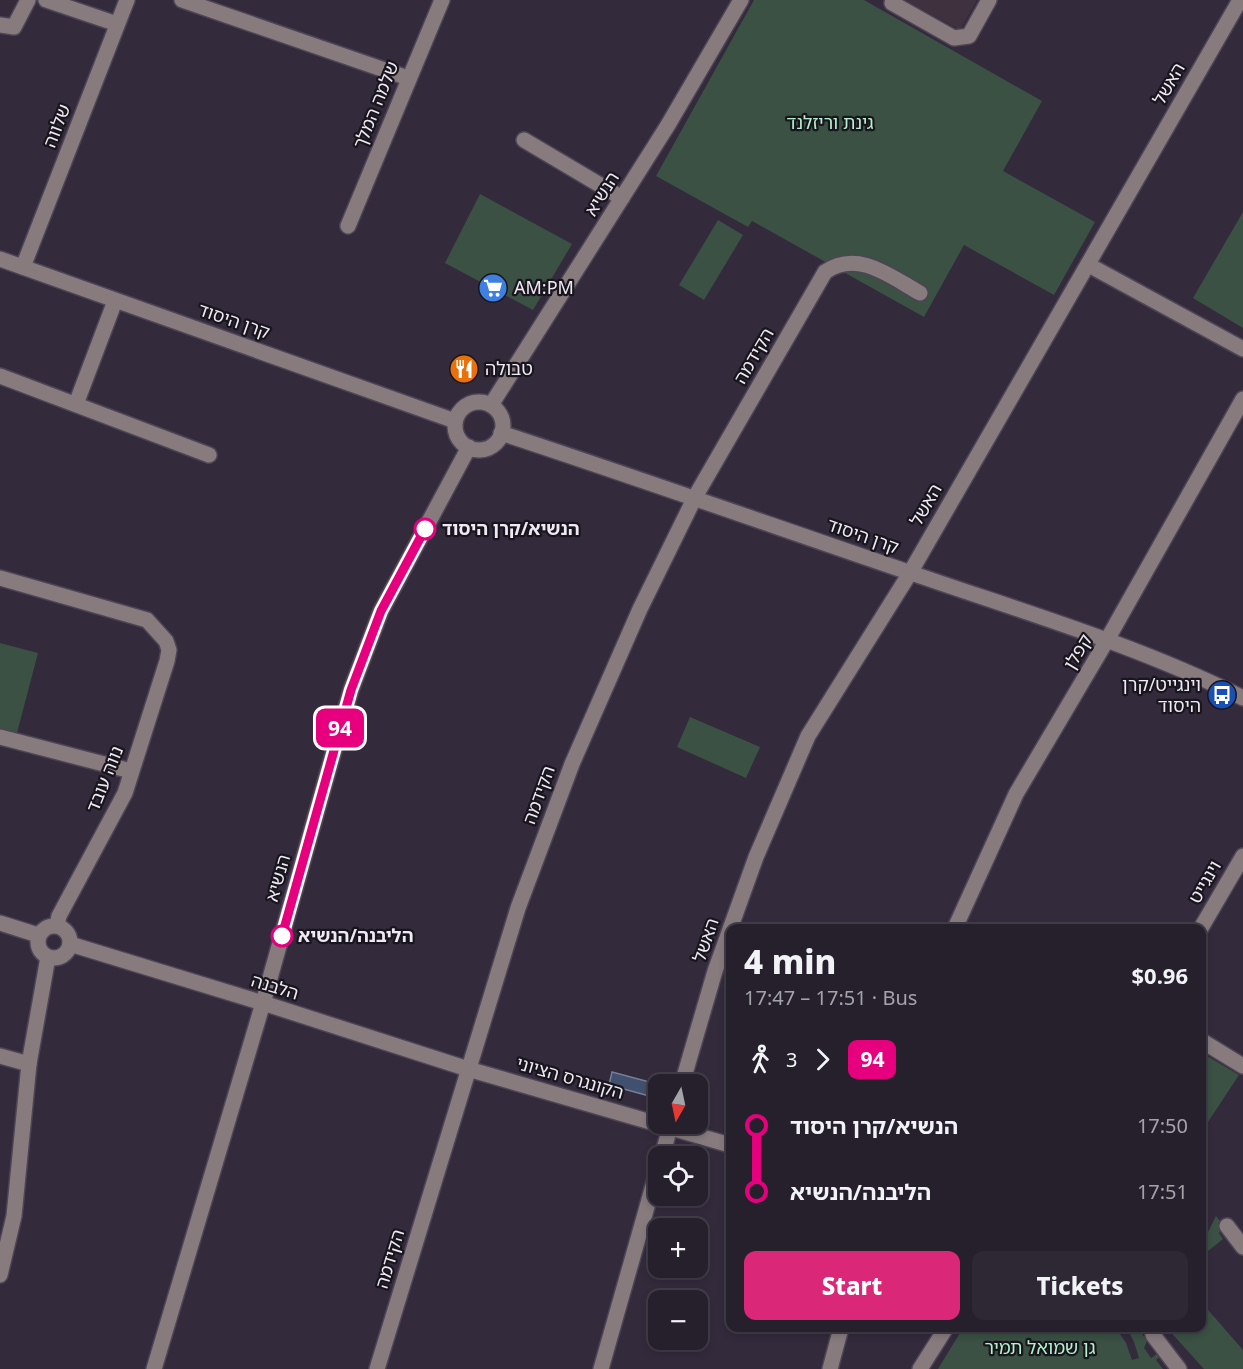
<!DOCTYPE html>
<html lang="en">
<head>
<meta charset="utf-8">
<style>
  :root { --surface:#26202d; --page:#2e2835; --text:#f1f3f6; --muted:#a4a3aa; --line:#423e49; --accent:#db2777 }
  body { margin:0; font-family:"Noto Sans","Noto Sans Hebrew",sans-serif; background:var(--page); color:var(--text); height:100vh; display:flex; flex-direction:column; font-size:22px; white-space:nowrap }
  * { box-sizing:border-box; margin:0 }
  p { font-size:20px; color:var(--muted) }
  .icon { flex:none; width:33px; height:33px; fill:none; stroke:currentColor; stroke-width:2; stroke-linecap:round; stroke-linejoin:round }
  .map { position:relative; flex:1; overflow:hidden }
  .side { position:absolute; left:726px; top:924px; width:480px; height:408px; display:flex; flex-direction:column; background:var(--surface); border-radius:12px; box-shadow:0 3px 9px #0003,0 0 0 2px var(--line) }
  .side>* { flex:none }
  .badge { padding:0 12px; border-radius:9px; font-size:21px; line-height:39px }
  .needle { width:39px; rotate:189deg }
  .tools { position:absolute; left:648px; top:1074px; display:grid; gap:12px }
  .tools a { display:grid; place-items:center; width:60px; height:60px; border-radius:12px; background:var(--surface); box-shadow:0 3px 9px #0003,0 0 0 2px var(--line); font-size:30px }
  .map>.badge { position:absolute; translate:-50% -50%; box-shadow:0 0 0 3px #fff }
  .legs { display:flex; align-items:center; gap:9px; height:66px; padding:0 18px; font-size:20px }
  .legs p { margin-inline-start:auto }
  .headline { display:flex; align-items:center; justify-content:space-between; height:102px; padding:0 18px }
  h1 { font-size:33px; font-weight:800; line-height:45px }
  .button { display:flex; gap:12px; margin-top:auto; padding:12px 18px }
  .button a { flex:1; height:69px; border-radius:12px; background:var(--accent); color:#fff; font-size:24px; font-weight:800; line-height:69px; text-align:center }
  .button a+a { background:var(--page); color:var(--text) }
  ul { padding:0 18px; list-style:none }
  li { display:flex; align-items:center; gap:21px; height:66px; font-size:22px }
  li i { display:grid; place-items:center; width:9px; height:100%; margin:0 8px; background:currentColor }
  li i::after { content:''; width:15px; height:15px; margin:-8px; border:4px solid; border-radius:50%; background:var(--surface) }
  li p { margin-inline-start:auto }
  li:first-child i { background:linear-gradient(#0000 50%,currentColor 0) }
  li:last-child i { background:linear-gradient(currentColor 50%,#0000 0) }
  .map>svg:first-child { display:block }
</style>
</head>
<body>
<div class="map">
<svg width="1243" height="1369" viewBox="0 0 1243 1369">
  <rect width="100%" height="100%" fill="#332a3c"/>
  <!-- education -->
  <polygon fill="#40313e" points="905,0 977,0 960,30"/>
  <!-- green -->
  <g fill="#3b5144">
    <polygon points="754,0 864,0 1042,101 1003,171 1095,222 1054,295 964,245 924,317 752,221 748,227 656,176"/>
    <polygon points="480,194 572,244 533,310 445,263"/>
    <polygon points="1243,212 1243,328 1193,298"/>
    <polygon points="718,220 743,235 704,300 679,285"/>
    <polygon points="0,643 38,653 17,733 0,728"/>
    <polygon points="690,717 760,747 746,778 677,747"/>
    <polygon points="1202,1053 1239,1075 1202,1131"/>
    <polygon points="1216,1216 1220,1221 1218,1224 1221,1227 1219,1233 1223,1239 1202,1256 1202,1244"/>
    <polygon points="1202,1303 1243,1350 1243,1369 1204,1369 1167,1328 1202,1328"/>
    <polygon points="963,1328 1116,1328 1126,1343 1132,1360 1139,1358 1134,1342 1127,1328 1138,1328 1147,1341 1144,1348 1151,1358 1161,1351 1163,1354 1156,1360 1163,1369 938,1369"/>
  </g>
  <!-- water -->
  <polygon fill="#41506e" stroke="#757e96" stroke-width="1.5" points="612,1072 657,1084 653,1097 609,1085"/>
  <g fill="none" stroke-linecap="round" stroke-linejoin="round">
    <!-- minor casing -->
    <g stroke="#4d4556" stroke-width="18">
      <g id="minor">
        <polyline points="46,0 117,24"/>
        <polyline points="182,0 408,78"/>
        <polyline points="892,3 954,38 969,36 989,0"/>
        <polyline points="0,25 14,27 28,0"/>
        <polyline points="524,140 622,198"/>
        <polyline points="348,226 442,0"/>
        <polyline points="0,259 455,421"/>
        <polyline points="23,267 127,0"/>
        <polyline points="1096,269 1243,349"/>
        <polyline points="0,376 209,455"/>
        <circle cx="479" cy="426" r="24"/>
        <polyline points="76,404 115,301"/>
        <polyline points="491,405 668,125 741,0"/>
        <path d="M501,433C641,479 779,528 917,575C1027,613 1139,646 1243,698"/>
        <polyline points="0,578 147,620 166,641 169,650 167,661 125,793 59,916 57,925"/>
        <polyline points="0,737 131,771"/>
        <polyline points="0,923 38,935"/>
        <circle cx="54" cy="942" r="16"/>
        <polyline points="955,928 1016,794 1107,640 1243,399"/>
        <polyline points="1201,928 1243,856"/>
        <polyline points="70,944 263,1003 468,1069 730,1145"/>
        <polyline points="1202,1041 1243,1066"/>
        <polyline points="0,1056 29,1064"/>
        <polyline points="682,1084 715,971 756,857 808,736 910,573 1240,0"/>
        <polyline points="662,1156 671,1124"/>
        <polyline points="1227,1226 1243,1247"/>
        <polyline points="0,1275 14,1216 29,1064 48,957"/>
        <polyline points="1153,1335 1179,1369"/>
        <polyline points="154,1369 263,1003 351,690 381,611 469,447"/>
        <path d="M377,1369L518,908L572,764L640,609L695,497L825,272C858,249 891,277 920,293"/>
        <polyline points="601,1369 658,1168"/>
        <polyline points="830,1369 841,1328"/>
        <polyline points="920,1369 946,1328"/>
      </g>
    </g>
    <!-- minor -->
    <use href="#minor" stroke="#877b7e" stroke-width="15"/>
  </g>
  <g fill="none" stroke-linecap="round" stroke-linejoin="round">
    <!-- line-1 casing -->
    <g stroke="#fff" stroke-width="14">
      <polyline id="line-1" points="282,936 351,690 381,611 425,529"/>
    </g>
    <!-- line-1 -->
    <use href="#line-1" stroke="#e6007e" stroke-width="9"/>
  </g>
  <!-- icons -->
  <defs>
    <g id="supermarket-disc" transform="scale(1.5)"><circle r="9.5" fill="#3f7fe0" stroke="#19151d"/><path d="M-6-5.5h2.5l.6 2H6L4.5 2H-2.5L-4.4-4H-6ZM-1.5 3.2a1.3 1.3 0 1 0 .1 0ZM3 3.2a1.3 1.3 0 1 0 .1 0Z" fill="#fff"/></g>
    <g id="restaurant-disc" transform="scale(1.5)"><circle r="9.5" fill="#e8710a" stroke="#19151d"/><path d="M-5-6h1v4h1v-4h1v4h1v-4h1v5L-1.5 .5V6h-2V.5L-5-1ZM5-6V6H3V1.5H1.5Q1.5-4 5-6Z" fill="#fff"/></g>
    <g id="bus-disc" transform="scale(1.5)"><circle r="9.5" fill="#1a4fb4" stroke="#19151d"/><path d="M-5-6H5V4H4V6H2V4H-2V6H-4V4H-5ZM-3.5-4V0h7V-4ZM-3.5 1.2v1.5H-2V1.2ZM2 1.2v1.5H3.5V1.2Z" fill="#fff"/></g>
  </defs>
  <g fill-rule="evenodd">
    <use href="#supermarket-disc" x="493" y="288"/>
    <use href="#restaurant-disc" x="464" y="369"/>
    <use href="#bus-disc" x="1222" y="695"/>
  </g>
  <!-- markers -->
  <g fill="#fff" stroke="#e6007e" stroke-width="3">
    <circle cx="425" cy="529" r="10"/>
    <circle cx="282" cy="936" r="10"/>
  </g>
  <g text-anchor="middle" stroke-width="4.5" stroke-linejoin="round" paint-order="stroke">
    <!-- street labels -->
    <g font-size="18" fill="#efe9f5" stroke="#19151d">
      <text transform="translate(1169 84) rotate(-60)" y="6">האשל</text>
      <text transform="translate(376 105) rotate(-68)" y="6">שלמה המלך</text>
      <text transform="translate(57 126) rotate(-69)" y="6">שלווה</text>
      <text transform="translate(602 194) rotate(-58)" y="6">הנשיא</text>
      <text transform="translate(234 321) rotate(19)" y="6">קרן היסוד</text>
      <text transform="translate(754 356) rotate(-60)" y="6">הקידמה</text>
      <text transform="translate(926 505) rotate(-60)" y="6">האשל</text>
      <text transform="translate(863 536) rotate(19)" y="6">קרן היסוד</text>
      <text transform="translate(1078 652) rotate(-59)" y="6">קפלן</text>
      <text transform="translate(105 779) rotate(-68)" y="6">נווה עובד</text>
      <text transform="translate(539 795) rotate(-70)" y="6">הקידמה</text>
      <text transform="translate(278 878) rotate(-74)" y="6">הנשיא</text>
      <text transform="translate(1205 882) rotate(-60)" y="6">וינגייט</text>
      <text transform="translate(706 940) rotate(-71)" y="6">האשל</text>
      <text transform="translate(275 987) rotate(17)" y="6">הלבנה</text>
      <text transform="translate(570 1078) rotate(16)" y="6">הקונגרס הציוני</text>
      <text transform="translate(390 1259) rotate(-73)" y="6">הקידמה</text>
    </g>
    <!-- park labels -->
    <g font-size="18" fill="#b2f2cc" stroke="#19151d">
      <text x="830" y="129">גינת וריזלנד</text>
      <text x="1040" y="1354">גן שמואל תמיר</text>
    </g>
    <!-- poi labels -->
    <g font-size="18" fill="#efe9f5" stroke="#19151d" text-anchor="start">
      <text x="514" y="294">AM:PM</text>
      <text x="485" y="375">טבולה</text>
      <text x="1201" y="691" text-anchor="end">וינגייט/קרן<tspan x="1201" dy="21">היסוד</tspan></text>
    </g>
    <!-- stop labels -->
    <g font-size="18" font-weight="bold" fill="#efe9f5" stroke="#19151d" text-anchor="start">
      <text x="442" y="535">הנשיא/קרן היסוד</text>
      <text x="298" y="942">הליבנה/הנשיא</text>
    </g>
  </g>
</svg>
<div class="tools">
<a><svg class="needle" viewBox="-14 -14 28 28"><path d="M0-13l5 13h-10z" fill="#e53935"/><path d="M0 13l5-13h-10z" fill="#a4a3aa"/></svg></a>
<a><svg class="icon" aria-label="locate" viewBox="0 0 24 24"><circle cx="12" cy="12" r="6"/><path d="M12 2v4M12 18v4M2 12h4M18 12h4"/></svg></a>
<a>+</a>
<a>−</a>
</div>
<b class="badge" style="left:340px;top:728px;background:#e6007e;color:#fff">94</b>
<section class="side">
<div class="headline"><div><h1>4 min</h1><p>17:47 – 17:51 · Bus</p></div><b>$0.96</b></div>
<div class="legs"><svg class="icon" aria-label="walk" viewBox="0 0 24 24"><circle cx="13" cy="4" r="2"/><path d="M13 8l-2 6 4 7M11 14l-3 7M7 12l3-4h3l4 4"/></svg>3<svg class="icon" aria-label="forward" viewBox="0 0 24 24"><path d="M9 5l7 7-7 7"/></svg><b class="badge" style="background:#e6007e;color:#fff">94</b></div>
<ul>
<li><i style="color:#e6007e"></i><b>הנשיא/קרן היסוד</b><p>17:50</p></li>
<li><i style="color:#e6007e"></i><b>הליבנה/הנשיא</b><p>17:51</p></li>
</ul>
<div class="button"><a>Start</a><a>Tickets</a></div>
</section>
</div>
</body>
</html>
